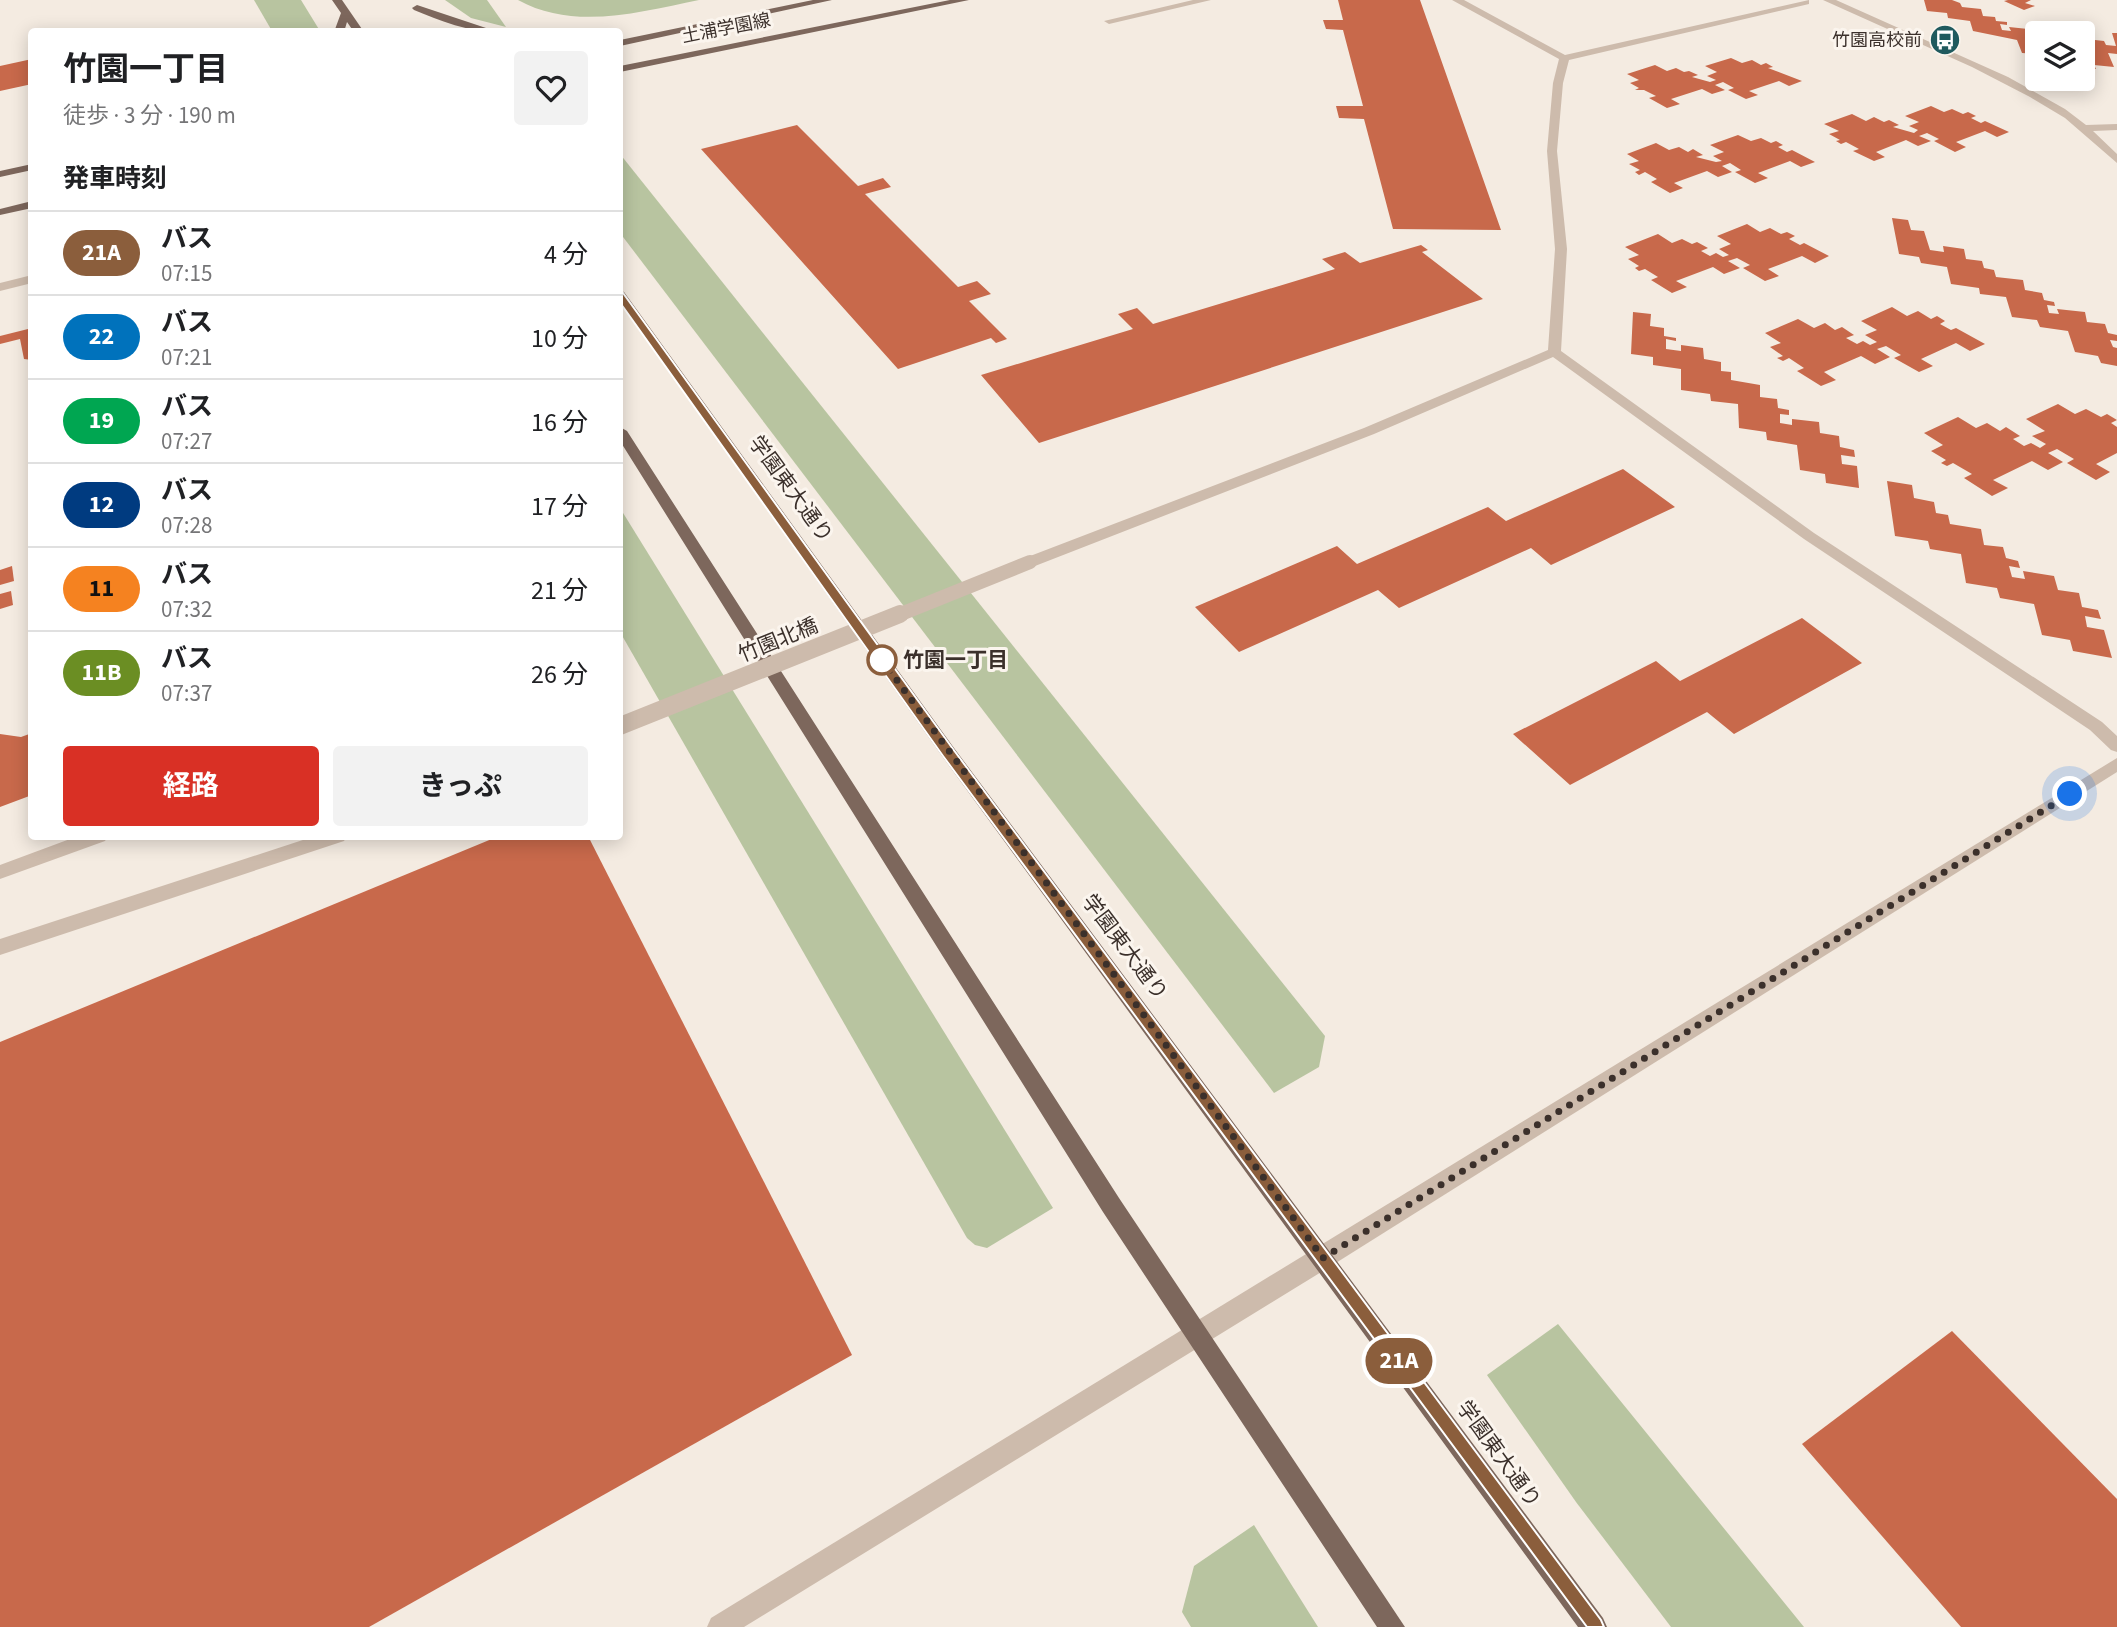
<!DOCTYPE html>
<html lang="ja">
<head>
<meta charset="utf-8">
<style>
  :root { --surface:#fff; --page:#f2f2f2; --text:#202124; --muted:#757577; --line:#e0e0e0; --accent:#d93025 }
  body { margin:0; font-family:"Source Sans 3","Noto Sans JP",sans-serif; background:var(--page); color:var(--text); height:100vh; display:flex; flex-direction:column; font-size:26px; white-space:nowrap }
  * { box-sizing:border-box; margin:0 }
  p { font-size:23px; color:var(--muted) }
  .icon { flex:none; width:38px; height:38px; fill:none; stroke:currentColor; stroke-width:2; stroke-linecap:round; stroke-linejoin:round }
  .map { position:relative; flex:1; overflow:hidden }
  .side { position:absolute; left:28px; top:28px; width:595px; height:812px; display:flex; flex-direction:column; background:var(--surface); border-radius:7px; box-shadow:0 4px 18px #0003 }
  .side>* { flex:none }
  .badge { padding:0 14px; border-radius:23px; font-size:24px; line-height:46px }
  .buttons { position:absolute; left:2025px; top:21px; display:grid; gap:14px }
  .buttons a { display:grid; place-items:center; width:70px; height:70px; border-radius:7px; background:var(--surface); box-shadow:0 4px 18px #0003; font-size:35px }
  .you { position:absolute; width:35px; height:35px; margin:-18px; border:5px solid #fff; border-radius:50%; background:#1a73e8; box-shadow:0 0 0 10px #1a73e833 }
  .map>.badge { position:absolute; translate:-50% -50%; box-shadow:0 0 0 4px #fff }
  h2 { padding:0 35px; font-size:26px; line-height:63px }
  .round { display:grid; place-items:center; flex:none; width:74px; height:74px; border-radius:7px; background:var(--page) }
  .head { display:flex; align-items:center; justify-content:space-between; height:119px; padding:0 35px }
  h1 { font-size:33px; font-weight:700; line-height:52px }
  .cta { display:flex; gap:14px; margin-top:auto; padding:14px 35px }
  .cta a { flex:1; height:80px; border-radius:7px; background:var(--accent); color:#fff; font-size:28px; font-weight:700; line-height:80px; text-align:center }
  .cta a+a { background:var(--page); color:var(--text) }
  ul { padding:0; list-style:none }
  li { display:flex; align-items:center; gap:21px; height:84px; padding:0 35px; border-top:2px solid var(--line) }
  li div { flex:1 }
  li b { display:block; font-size:26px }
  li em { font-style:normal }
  li .badge { min-width:77px; font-weight:700; text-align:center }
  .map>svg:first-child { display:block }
</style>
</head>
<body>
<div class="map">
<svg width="2117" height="1627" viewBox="0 0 2117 1627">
  <rect width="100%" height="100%" fill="#f4ebe1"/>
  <!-- green -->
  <g fill="#b8c4a0">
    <polygon points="254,0 301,0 320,31 272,31"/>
    <polygon points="445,0 487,0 506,27 471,18"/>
    <path d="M518,0H699C640,12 574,31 518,0Z"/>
    <polygon points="620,154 1325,1036 1319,1067 1274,1093 620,233"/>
    <polygon points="620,508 1053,1208 987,1248 975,1245 967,1238 620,632"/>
    <polygon points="1558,1324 1804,1627 1671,1627 1576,1502 1487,1375"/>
    <polygon points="1254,1525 1318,1627 1191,1627 1182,1612 1194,1566"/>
  </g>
  <!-- building -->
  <g fill="#c8694b">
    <polygon points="1338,0 1420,0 1501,230 1393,229 1364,119 1339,118 1336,106 1363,106 1343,30 1326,29 1323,20 1343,20"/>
    <polygon points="1924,0 1952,0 1960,3 1962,7 1981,9 1983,16 1995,17 1996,21 2007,22 2007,25 2000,24 2002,30 2011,31 2009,27 2028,29 2030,36 2037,36 2037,54 2022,53 2017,40 1973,31 1970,21 1948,18 1947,13 1927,11"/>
    <polygon points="2008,0 2031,0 2025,3 2035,6 2024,10 2004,1"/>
    <polygon points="2112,33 2117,33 2117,54 2108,53 2114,67 2094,65 2096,69 2082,67 2082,45 2089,46 2086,39 2104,41 2106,45 2116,46"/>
    <polygon points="1731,58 1742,63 1752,60 1761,65 1766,63 1773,67 1768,68 1802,81 1789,86 1779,81 1749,91 1758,95 1746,99 1728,90 1734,88 1723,82 1715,85 1725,90 1712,94 1702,89 1671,99 1680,104 1667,108 1649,98 1656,96 1644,90 1635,90 1639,88 1630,83 1639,80 1627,74 1655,65 1667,71 1676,68 1684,72 1689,71 1698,75 1692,77 1710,82 1716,80 1707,76 1717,72 1705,66"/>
    <polygon points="32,59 32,84 0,91 0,66"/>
    <polygon points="1931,106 1944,112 1952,109 1963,114 1968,112 1976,116 1971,118 1981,123 1985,121 2009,132 1997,137 1985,131 1956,142 1966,147 1955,152 1934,141 1939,139 1927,133 1919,136 1931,141 1918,146 1906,140 1876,152 1885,157 1874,161 1853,151 1859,149 1846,142 1841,144 1836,141 1840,140 1829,134 1839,131 1824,124 1852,114 1866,121 1874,117 1884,122 1889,120 1899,125 1893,127 1914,133 1918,130 1909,126 1919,122 1905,116"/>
    <polygon points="797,125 858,186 883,178 891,187 865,194 958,287 977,281 991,294 969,301 1007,339 996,343 991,338 898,369 701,149"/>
    <polygon points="1738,135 1751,141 1761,138 1771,143 1776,141 1783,145 1778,147 1787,152 1792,150 1815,162 1801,167 1790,161 1758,173 1768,178 1755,183 1735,172 1741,170 1730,163 1722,166 1732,172 1718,177 1707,171 1674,183 1683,188 1670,193 1651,182 1657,179 1645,172 1639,175 1635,172 1640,170 1629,164 1639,161 1627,154 1656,143 1669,150 1679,147 1688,152 1693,149 1703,155 1696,157 1716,162 1722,161 1713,156 1724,152 1710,145"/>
    <polygon points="1892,218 1908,220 1911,230 1924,231 1930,250 1944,252 1943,246 1964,249 1966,259 1982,261 1984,268 1994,270 1996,277 2023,280 2025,290 2042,293 2044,300 2054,302 2055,306 2047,305 2049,313 2059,314 2057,309 2085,312 2087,322 2105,324 2108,333 2117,335 2117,341 2110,340 2113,347 2117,348 2117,366 2101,363 2098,356 2075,352 2068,331 2040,327 2037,320 2012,317 2006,297 1980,294 1979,288 1951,284 1947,267 1921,263 1919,257 1899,254"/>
    <polygon points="1747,224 1760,232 1770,228 1781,234 1787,232 1795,236 1789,239 1800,245 1804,243 1829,256 1815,263 1802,256 1768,269 1779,276 1765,281 1743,268 1750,265 1737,258 1728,261 1740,268 1724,274 1713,267 1676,281 1687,287 1672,293 1651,280 1658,277 1645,269 1639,271 1635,268 1639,266 1628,259 1639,255 1625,247 1658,234 1672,243 1682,239 1692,244 1697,242 1708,248 1701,251 1710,256 1716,253 1723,257 1729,255 1719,249 1731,244 1717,236"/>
    <polygon points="1421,245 1428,250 1422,252 1483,299 1039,443 981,375 1133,329 1118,314 1137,308 1153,324 1335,269 1322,259 1345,252 1360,263"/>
    <polygon points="1892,307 1907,316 1918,311 1931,319 1937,316 1945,321 1940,324 1951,330 1956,328 1985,344 1970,351 1956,343 1921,359 1933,366 1919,372 1894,358 1901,355 1886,346 1877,349 1890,357 1875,364 1861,356 1824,372 1836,380 1821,386 1797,371 1804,368 1789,358 1783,361 1777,358 1783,356 1770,347 1781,343 1765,333 1798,319 1814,328 1825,323 1835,330 1842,327 1854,335 1846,338 1857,344 1863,341 1870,345 1877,342 1865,335 1877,330 1861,321"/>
    <polygon points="1633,312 1651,314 1650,326 1664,328 1664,336 1676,338 1676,341 1666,339 1666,349 1681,351 1681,345 1703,348 1704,359 1721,362 1721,371 1731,372 1731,380 1760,385 1760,397 1777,399 1778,408 1789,410 1789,415 1780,414 1780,423 1792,425 1792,419 1819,422 1820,433 1839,436 1840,447 1854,450 1855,457 1841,455 1842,464 1857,466 1859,488 1826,483 1825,474 1800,470 1797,445 1767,440 1766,432 1739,428 1738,404 1711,401 1710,394 1681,390 1681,369 1653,365 1653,357 1631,354"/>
    <polygon points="32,328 32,360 24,359 20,339 0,344 0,336"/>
    <polygon points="2058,404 2075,414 2086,409 2101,417 2107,414 2117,420 2111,423 2117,427 2117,453 2096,464 2110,472 2096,480 2067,463 2074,459 2057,449 2048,453 2063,462 2048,470 2032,461 1993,480 2008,488 1992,496 1964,478 1972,474 1953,463 1947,466 1941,463 1946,460 1931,451 1943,445 1924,433 1958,417 1976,428 1987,423 2000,431 2006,427 2020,436 2013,439 2024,446 2031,443 2040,448 2046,444 2032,436 2045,431 2026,419"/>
    <polygon points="1623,469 1675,507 1551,565 1531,548 1399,608 1378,590 1239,652 1195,607 1337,546 1357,564 1488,507 1506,521"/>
    <polygon points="1887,481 1912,485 1914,498 1934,502 1936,513 1948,515 1950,524 1981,529 1984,545 2003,547 2006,558 2018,561 2020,568 2009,566 2012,577 2025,579 2023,571 2054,576 2058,590 2079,593 2082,607 2098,610 2101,619 2085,616 2087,627 2104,630 2112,658 2073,651 2070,640 2042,635 2034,604 2000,598 1997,588 1966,583 1961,554 1930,549 1928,541 1895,536"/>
    <polygon points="12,566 14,581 0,585 0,570"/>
    <polygon points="11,591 13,605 0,609 0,594"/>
    <polygon points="1802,618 1862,663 1734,734 1707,712 1570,785 1513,734 1656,661 1680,681"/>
    <polygon points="32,733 32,795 0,807 0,734 21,737"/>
    <polygon points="499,836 588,836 852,1355 369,1627 0,1627 0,1042"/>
    <polygon points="1952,1331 2117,1499 2117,1627 1961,1627 1802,1444"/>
  </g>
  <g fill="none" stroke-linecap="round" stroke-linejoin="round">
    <!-- minor -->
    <g fill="#cdbbac" fill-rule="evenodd">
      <polygon points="1193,0 1211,0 1109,24 1104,21"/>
      <polygon points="1452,0 1464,0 1565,55 1809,0 1809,4 1569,60 1563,83 1557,151 1567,249 1561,351 1814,533 2102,722 2117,736 2117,752 2111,750 2090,730 1804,539 1553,357 1374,434 1035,566 1025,566 1022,562 1025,558 1364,428 1548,350 1555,249 1547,151 1553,83 1559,59"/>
      <polygon points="1823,0 1836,0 2008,77 2065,109 2086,125 2117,124 2117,130 2093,131 2117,154 2117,163 2065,118 2030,97 1972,67"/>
      <polygon points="32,275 32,283 0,291 0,283"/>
      <polygon points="2117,758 2117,772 1331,1266 744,1627 707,1627 711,1618"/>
      <polygon points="78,836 108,836 105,841 0,879 0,865"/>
      <polygon points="315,836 347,836 344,841 0,955 0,939"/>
    </g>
    <!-- major -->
    <g fill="#7d675c" fill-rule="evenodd">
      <polygon points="332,0 342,0 364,32 354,32 347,22 344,32 334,32 341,13"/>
      <polygon points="813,0 832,0 620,46 620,40"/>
      <polygon points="950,0 969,0 620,72 620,66"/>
      <path d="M417,5L498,32C469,32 440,21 414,10L412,8Z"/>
      <polygon points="32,164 32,170 0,177 0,171"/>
      <polygon points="32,201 32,208 0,215 0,209"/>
      <polygon points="620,291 624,292 954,748 1603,1618 1607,1627 1578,1627 942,756 620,303"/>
      <polygon points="620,427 627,431 1119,1198 1405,1627 1377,1627 1103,1212 620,441"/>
    </g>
    <!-- minor-bridge-far1 -->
    <polyline stroke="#cdbbac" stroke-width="14" points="896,616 1030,562"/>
    <!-- minor-bridge -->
    <polyline stroke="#cdbbac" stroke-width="18" points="620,726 900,614"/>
  </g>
  <!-- line -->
  <polygon fill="#8b5e3c" stroke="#fff" stroke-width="2" points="616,293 623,293 953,749 1601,1620 1604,1627 1587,1627 943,756 616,297"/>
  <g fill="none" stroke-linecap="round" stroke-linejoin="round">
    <!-- walk -->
    <polyline stroke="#3b302b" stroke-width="7" stroke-dasharray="0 12.6" points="882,660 1323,1258 2070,794"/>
  </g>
  <!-- icons -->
  <defs>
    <g id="bus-disc" transform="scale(1.575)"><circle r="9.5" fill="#1f5a5e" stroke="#fbf5ee"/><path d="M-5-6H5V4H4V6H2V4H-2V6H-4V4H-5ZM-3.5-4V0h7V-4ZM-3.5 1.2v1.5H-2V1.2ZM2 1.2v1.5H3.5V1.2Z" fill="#fff"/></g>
  </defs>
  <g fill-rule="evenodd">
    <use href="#bus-disc" x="1945" y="40"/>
  </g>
  <!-- markers -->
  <circle fill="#fff" stroke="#8b5e3c" stroke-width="3.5" cx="882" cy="660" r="14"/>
  <g text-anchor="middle" stroke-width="6" stroke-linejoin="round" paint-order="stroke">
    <!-- far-street labels -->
    <g font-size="18" fill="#3b302b" stroke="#fbf5ee">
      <text transform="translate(726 28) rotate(-11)" y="6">土浦学園線</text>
    </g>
    <!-- far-poi labels -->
    <g font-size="18" fill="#3b302b" stroke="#fbf5ee" text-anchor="end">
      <text x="1922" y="46">竹園高校前</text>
    </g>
    <!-- street labels -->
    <g font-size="21" fill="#3b302b" stroke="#fbf5ee">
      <text transform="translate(791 489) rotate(54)" y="7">学園東大通り</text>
      <text transform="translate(778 640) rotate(-22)" y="7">竹園北橋</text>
      <text transform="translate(1125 947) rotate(53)" y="7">学園東大通り</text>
      <text transform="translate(1499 1454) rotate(54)" y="7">学園東大通り</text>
    </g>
    <!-- stop labels -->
    <g font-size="21" font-weight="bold" fill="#3b302b" stroke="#fbf5ee" text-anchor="start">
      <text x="903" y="667">竹園一丁目</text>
    </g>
  </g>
</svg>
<div class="buttons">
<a><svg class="icon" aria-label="layers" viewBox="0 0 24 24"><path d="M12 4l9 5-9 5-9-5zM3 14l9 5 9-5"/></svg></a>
</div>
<div class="you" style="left:2070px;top:794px"></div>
<b class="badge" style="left:1399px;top:1361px;background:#8b5e3c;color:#fff">21A</b>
<section class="side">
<div class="head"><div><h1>竹園一丁目</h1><p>徒歩 · 3 分 · 190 m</p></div><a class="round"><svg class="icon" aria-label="heart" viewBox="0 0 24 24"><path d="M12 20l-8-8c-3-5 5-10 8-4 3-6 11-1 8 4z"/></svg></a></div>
<h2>発車時刻</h2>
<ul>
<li><span class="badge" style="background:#8b5e3c;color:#fff">21A</span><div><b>バス</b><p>07:15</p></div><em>4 分</em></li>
<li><span class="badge" style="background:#0072bc;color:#fff">22</span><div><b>バス</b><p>07:21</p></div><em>10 分</em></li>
<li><span class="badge" style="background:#00a651;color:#fff">19</span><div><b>バス</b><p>07:27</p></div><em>16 分</em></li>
<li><span class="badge" style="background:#003b80;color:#fff">12</span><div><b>バス</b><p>07:28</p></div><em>17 分</em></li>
<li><span class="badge" style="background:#f58220;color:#111">11</span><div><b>バス</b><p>07:32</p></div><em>21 分</em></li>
<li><span class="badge" style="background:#6b8e23;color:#fff">11B</span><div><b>バス</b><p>07:37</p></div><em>26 分</em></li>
</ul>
<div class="cta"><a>経路</a><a>きっぷ</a></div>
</section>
</div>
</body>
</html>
